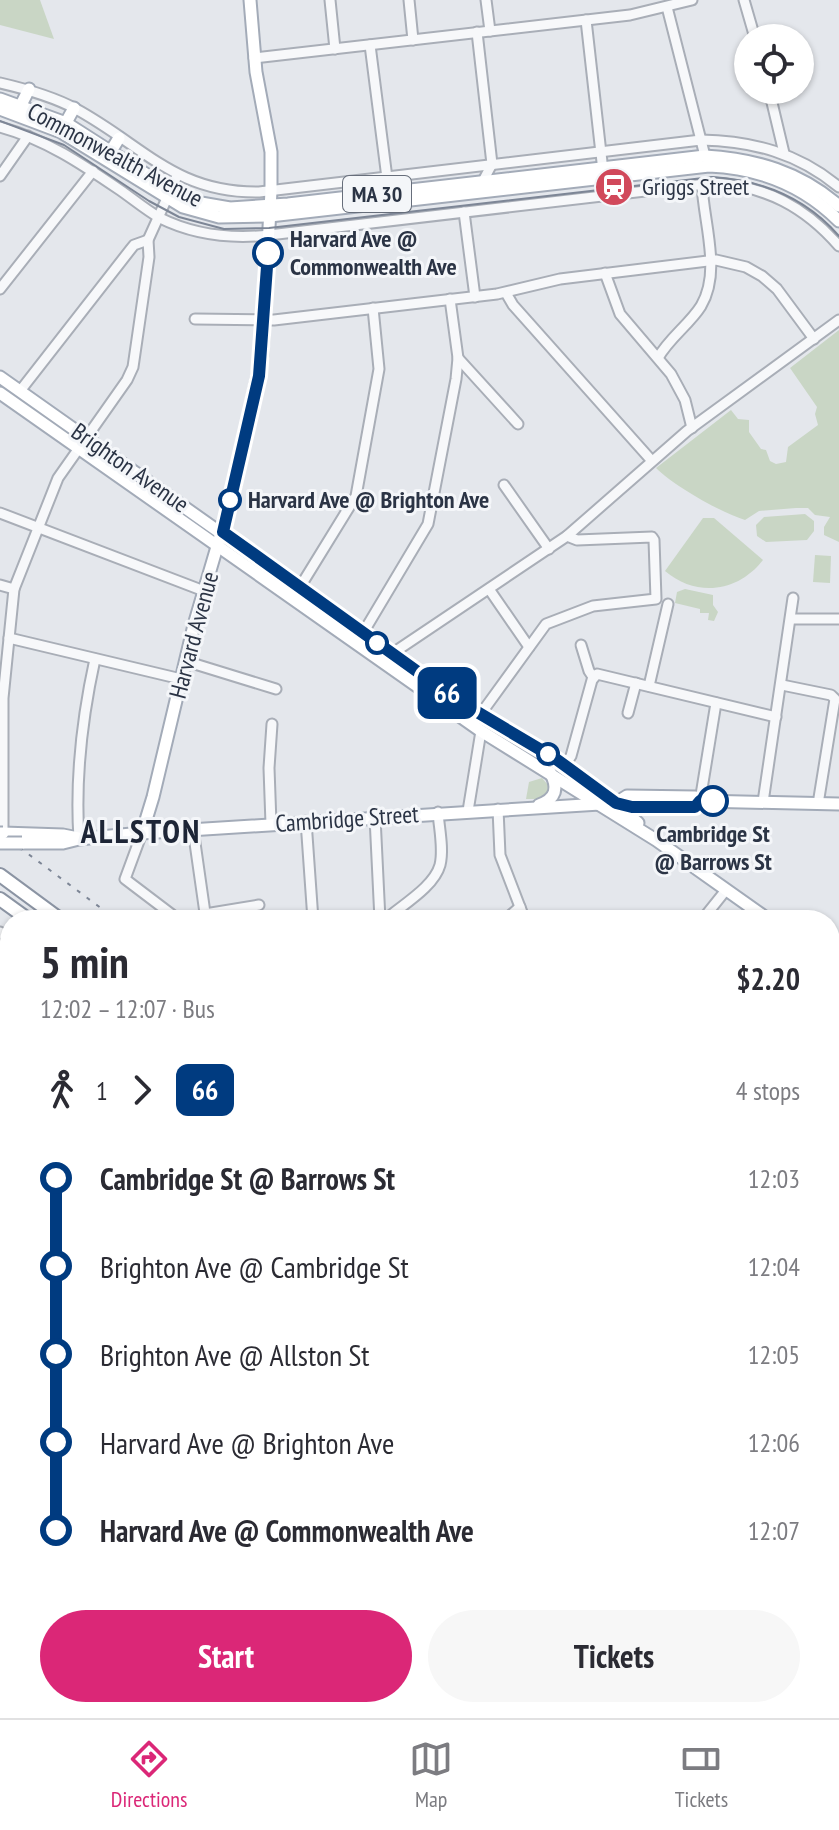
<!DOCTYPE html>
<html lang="en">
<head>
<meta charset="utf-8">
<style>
  :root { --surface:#fff; --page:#f7f7f7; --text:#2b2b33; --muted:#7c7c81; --line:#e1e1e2; --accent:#db2777 }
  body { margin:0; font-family:"PT Sans Narrow",sans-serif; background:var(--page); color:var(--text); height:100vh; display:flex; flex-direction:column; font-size:30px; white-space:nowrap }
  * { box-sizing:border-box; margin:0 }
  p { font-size:26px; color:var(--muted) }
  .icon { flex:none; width:44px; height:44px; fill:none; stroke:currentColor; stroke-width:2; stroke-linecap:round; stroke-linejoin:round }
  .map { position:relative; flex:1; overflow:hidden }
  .details { position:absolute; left:0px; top:910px; width:840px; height:808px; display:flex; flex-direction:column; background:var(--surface); border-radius:32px 32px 0 0; box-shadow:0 2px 6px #0004 }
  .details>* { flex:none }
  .badge { padding:0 16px; border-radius:12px; font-size:28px; line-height:52px }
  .controls { position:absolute; left:734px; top:24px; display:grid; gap:16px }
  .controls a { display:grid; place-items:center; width:80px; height:80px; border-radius:50%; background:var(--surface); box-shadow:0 2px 6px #0004; font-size:40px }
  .map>.badge { position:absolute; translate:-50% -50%; box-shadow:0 0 0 4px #fff }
  .legs { display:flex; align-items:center; gap:12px; height:88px; padding:0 40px; font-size:26px }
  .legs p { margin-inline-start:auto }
  .head { display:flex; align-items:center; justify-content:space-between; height:136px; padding:0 40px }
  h1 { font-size:44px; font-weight:600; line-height:60px }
  .button { display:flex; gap:16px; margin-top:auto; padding:16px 40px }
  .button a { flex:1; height:92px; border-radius:48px; background:var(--accent); color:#fff; font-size:32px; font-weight:600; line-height:92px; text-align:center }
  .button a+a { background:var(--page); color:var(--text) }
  ul { padding:0 40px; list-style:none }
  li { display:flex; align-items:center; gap:28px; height:88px; font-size:30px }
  li i { display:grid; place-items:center; width:12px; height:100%; margin:0 10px; background:currentColor }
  li i::after { content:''; width:20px; height:20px; margin:-10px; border:6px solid; border-radius:50%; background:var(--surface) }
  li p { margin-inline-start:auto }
  li:first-child i { background:linear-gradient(#0000 50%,currentColor 0) }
  li:last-child i { background:linear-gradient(currentColor 50%,#0000 0) }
  .tabs { display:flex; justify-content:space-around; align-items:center; height:112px; border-top:2px solid var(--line); background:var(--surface); font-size:22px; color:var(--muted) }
  .tabs a { display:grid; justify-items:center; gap:4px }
  .tabs .current { color:var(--accent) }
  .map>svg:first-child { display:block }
</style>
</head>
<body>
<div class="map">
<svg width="839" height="1718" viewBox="0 0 839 1718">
  <rect width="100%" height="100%" fill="#e4e7ec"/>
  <!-- built -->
  <g fill="#d2d6de">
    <polygon points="830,1226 839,1231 839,1444 830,1437"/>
    <polygon points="0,1412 10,1421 10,1435 0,1446"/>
    <polygon points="10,1682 10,1708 248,1708 257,1718 0,1718 0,1693"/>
  </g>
  <!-- green -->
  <g fill="#c9d6c5">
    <polygon points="0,0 40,0 54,39 0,25"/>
    <path d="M839,330V542L824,535V527L830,517L815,515L808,508H796L759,511L745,520C720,512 674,486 656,468L731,410L738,419L749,420V432L761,449L766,450L770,461L776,464L786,462L788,447L818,425L815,414L817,407L790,368Z"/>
    <polygon points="805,514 814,521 814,531 807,540 766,542 757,536 756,525 764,517"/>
    <path d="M703,518H714L763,560C738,592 697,598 665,571Z"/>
    <polygon points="815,555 831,556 830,583 813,582"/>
    <polygon points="685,589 713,595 713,605 718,612 714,621 708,620 709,613 700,613 700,609 675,603 677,592"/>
    <polygon points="542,778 548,785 548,792 538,799 526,799 529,782"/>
    <polygon points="830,1339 839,1342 839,1377 830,1370"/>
    <polygon points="356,1708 392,1708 381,1718 365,1718"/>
  </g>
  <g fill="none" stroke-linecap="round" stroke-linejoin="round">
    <!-- minor casing -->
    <g stroke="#a9aeb7" stroke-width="13">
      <g id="minor">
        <polyline points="330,0 335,49"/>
        <polyline points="409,0 413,40"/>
        <polyline points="486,0 490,31"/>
        <polyline points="744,0 755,38"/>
        <polyline points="667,7 705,156"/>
        <polyline points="586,20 603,171"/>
        <polyline points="477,32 492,164 483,181"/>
        <polyline points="370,45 387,178"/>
        <polyline points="254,58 630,15 692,0"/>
        <path d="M0,83C26,89 52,96 76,109C144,146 175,193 259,192L701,140C753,141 798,153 839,187"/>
        <polyline points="769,90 784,153"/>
        <path d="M0,127C45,139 82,164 120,190C133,199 146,210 160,218C194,235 231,239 269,235L714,183C766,186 805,207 839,246"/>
        <polyline points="0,176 28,136"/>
        <polyline points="464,212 475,297"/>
        <polyline points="605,273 620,314 671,374 685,400 692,428"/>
        <polyline points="0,289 93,171"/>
        <polyline points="506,293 513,305 652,461"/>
        <polyline points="195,319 274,320 497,294 560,279 716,260 746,267 762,276 777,289 814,339"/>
        <polyline points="458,358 518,424"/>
        <path d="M658,358C669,338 689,325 701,306C722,271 703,221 702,184"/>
        <polyline points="20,391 130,250 134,245 148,240"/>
        <polyline points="504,485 549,549"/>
        <polyline points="0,513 204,591"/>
        <polyline points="0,585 14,589"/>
        <polyline points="300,587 356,496 379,369 373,308"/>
        <polyline points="489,589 529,647"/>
        <polyline points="791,619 839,619"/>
        <polyline points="363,633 428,524 456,379 458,358 450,299"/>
        <polyline points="9,638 181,679"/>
        <polyline points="581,645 589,671 593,677"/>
        <polyline points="387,657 567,536 687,431 839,320"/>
        <polyline points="185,661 276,689"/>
        <polyline points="782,685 831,695 835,699 818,804"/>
        <polyline points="649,686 668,604"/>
        <polyline points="628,713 636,683"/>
        <polyline points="480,715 546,624 593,606 656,599 654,540 652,537 577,540 567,536"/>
        <polyline points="565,765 571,756 592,680 597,674 776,717"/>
        <polyline points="700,801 716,703"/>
        <polyline points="763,802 793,598"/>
        <polyline points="498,809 500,855 525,920"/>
        <polyline points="468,811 481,731"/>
        <polyline points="375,817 380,920"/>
        <polyline points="306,821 313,920"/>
        <polyline points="271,824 269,768 272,724"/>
        <polyline points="193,829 206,920"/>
        <polyline points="3,833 3,698 14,589 58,478 127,380 133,367 149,257 148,240 177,176"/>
        <polyline points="142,833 125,879 179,920"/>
        <path d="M79,839C75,778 82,718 95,659"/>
        <polyline points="205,914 259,905"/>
        <path d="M385,920C402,905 434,887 440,865C444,849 439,828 438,812"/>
        <polyline points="505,920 520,907"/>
        <polyline points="702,920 726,890"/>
        <polyline points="0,932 10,939"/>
        <polyline points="0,1058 10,1058"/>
        <polyline points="0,1159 10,1163"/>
        <polyline points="0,1194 10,1169"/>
        <polyline points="830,1220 839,1213"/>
        <polyline points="0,1276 10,1285"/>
        <polyline points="830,1300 839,1307"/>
        <polyline points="0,1405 10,1414"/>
        <polyline points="830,1429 839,1435"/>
        <polyline points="0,1454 10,1443"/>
        <polyline points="830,1531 839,1537"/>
        <polyline points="0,1585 10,1593"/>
        <polyline points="830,1645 839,1650"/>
        <polyline points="0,1683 10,1673"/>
        <polyline points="256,1708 265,1718"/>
        <polyline points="346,1708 355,1718"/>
        <polyline points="566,1708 580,1718"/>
        <polyline points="175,1718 186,1708"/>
        <polyline points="291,1718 303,1708"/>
        <polyline points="428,1718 439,1708"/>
        <polyline points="834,1718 839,1709"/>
      </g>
    </g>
    <!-- major casing -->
    <g stroke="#a3abb8" stroke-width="15">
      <g id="major">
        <path d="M0,99L66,123L166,187L201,203L230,208L288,204L705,156C756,159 800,172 839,206"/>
        <polyline points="21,105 29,89"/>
        <path d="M0,109L61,132L183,207L219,217L270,216L709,166C759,168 803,185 839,221"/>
        <polyline points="63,128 74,108"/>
        <polyline points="111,151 119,138"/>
        <polyline points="0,377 457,700 565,765 605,794 638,823"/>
        <polyline points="0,393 481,731 656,840 769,920"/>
        <polyline points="616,803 627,796 695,797 700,801 839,804"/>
        <polyline points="617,804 632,807 695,807 700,801"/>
        <path d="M539,805C556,799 559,788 550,772"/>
        <polyline points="3,833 63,835 78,838"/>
        <polyline points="142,833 153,797 194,625 234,489 262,355 271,191 271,152 256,72 250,0"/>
        <polyline points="22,843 63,843 79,839 142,833 600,804"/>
        <polyline points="830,964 839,972"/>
      </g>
    </g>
    <!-- highway casing -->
    <g stroke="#8b94a3" stroke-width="16">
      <g id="highway">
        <polyline points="0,875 61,920"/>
        <polyline points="0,899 29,920"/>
        <polyline points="830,1478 839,1484"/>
        <polyline points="830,1501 839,1507"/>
      </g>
    </g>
    <!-- minor -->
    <use href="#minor" stroke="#f7f8fa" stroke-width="9"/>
    <!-- major -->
    <use href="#major" stroke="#fff" stroke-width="11"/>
    <!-- highway -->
    <use href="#highway" stroke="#fff" stroke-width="12"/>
    <!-- tram -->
    <path stroke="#7d8696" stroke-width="2" d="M0,121L64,145L149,201L179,217L224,229L269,228L712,177C761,180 806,198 839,236"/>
    <!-- rail -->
    <g stroke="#7d8696" stroke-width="2" stroke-dasharray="4 8" stroke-linecap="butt">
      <polyline points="0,833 117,920"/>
      <polyline points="830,1449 839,1456"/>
    </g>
    <!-- major-bridge casing -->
    <g stroke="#a3abb8" stroke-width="15" stroke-linecap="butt">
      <g id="major-bridge">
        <polyline points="0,833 3,833"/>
        <polyline points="0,843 22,843"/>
      </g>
    </g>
    <!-- major-bridge -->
    <use href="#major-bridge" stroke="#fff" stroke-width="11"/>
  </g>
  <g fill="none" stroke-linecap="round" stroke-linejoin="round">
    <!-- line-1 casing -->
    <g stroke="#fff" stroke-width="18">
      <polyline id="line-1" points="268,253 259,376 223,532 457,700 556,759 616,803 632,807 695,807 700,801 713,801"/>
    </g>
    <!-- line-1 -->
    <use href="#line-1" stroke="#003b80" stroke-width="12"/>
  </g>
  <!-- icons -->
  <defs>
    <g id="station-disc" transform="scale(2)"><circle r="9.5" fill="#d1495b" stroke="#f4f6f9"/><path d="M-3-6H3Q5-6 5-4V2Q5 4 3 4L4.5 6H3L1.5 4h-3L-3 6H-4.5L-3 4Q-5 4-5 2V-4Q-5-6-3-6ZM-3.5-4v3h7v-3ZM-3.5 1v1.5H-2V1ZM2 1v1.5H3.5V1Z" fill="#fff"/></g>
  </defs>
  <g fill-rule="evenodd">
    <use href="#station-disc" x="614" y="187"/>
  </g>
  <!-- markers -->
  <g fill="#fff" stroke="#003b80" stroke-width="4">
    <circle cx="268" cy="253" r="14"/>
    <circle cx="230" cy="500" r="10"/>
    <circle cx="377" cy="643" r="10"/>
    <circle cx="548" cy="754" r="10"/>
    <circle cx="713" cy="801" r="14"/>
  </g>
  <g text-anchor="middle" stroke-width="6" stroke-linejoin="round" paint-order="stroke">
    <!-- shield labels -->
    <rect fill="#f4f6f9" stroke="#676e7b" stroke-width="2" x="343" y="176" width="68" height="36" rx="6"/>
    <g font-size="22" font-weight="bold" fill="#2b3445">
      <text x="377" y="202">MA 30</text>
    </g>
    <!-- street labels -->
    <g font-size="24" fill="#2b3445" stroke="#f4f6f9">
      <text transform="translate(115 155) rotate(28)" y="8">Commonwealth Avenue</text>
      <text transform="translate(130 468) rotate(35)" y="8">Brighton Avenue</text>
      <text transform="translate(194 635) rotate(-75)" y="8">Harvard Avenue</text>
      <text transform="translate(347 819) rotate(-4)" y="8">Cambridge Street</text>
    </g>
    <!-- poi labels -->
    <g font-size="24" fill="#2b3445" stroke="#f4f6f9" text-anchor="start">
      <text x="642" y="195">Griggs Street</text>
    </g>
    <!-- stop labels -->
    <g font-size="24" font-weight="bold" fill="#2b3445" stroke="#f4f6f9" text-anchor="start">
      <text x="290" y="247">Harvard Ave @<tspan x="290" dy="28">Commonwealth Ave</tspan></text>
      <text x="248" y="508">Harvard Ave @ Brighton Ave</text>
      <text x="713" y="842" text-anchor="middle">Cambridge St<tspan x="713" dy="28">@ Barrows St</tspan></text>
    </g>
    <!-- district labels -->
    <g font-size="32" font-weight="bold" letter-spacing="2" fill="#1d2536" stroke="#f4f6f9">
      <text x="141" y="843">ALLSTON</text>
    </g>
  </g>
</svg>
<div class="controls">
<a><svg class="icon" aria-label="locate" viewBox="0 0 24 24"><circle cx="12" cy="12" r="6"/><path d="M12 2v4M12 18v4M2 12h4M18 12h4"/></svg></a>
</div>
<b class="badge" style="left:447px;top:693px;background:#003b80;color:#fff">66</b>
<section class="details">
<div class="head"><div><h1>5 min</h1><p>12:02 – 12:07 · Bus</p></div><b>$2.20</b></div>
<div class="legs"><svg class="icon" aria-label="walk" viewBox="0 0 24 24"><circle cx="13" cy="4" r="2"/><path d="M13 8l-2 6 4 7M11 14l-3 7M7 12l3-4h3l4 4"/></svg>1<svg class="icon" aria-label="forward" viewBox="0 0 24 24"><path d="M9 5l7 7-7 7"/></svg><b class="badge" style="background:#003b80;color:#fff">66</b><p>4 stops</p></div>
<ul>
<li><i style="color:#003b80"></i><b>Cambridge St @ Barrows St</b><p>12:03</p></li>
<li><i style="color:#003b80"></i><span>Brighton Ave @ Cambridge St</span><p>12:04</p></li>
<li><i style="color:#003b80"></i><span>Brighton Ave @ Allston St</span><p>12:05</p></li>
<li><i style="color:#003b80"></i><span>Harvard Ave @ Brighton Ave</span><p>12:06</p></li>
<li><i style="color:#003b80"></i><b>Harvard Ave @ Commonwealth Ave</b><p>12:07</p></li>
</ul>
<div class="button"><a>Start</a><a>Tickets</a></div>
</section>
</div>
<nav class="tabs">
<a class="current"><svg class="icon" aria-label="directions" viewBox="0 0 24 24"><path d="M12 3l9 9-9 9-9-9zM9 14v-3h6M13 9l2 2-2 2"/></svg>Directions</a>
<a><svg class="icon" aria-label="map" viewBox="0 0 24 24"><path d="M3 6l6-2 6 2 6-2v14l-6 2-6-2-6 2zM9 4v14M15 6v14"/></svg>Map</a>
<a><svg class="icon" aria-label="tickets" viewBox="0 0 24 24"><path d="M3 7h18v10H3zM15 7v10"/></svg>Tickets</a>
</nav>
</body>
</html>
